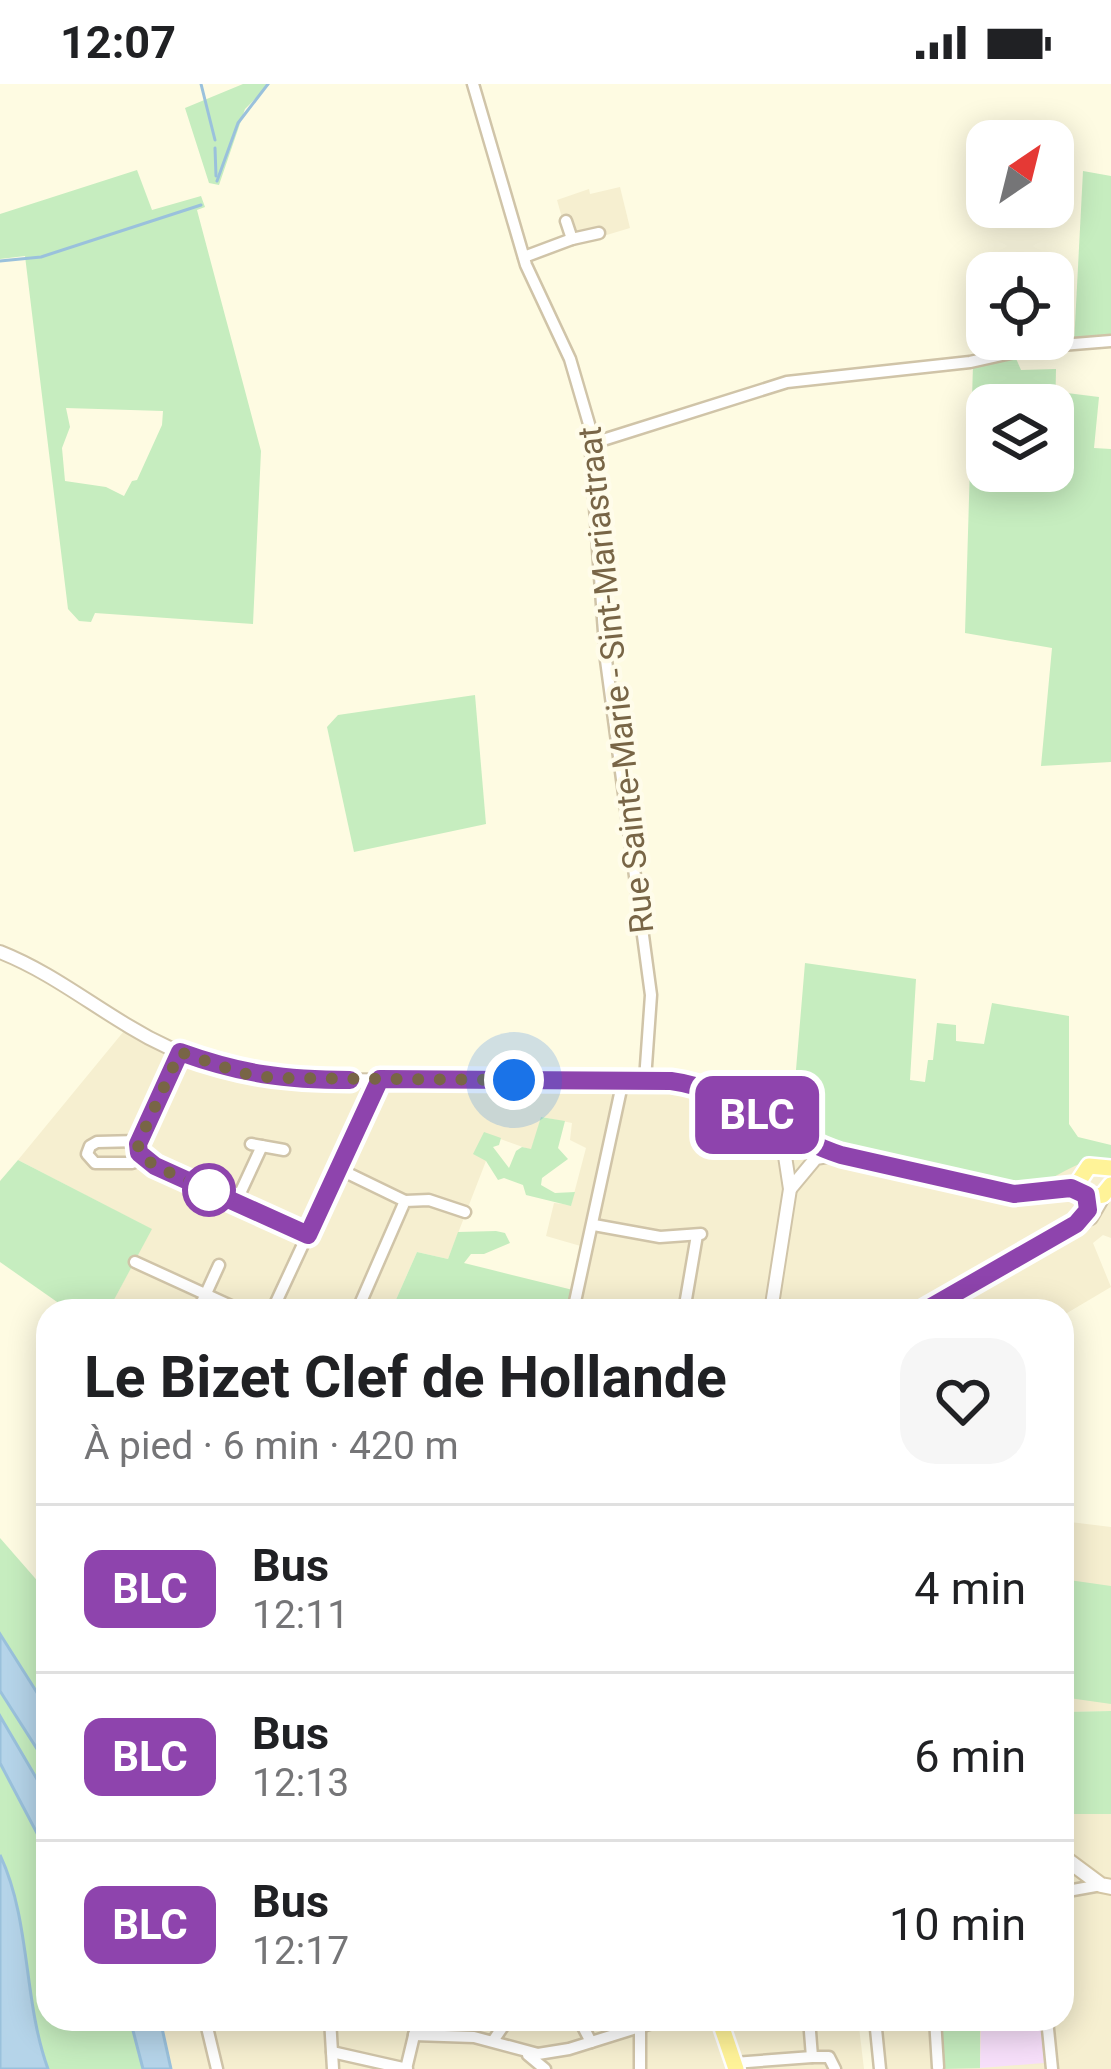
<!DOCTYPE html>
<html lang="fr">
<head>
<meta charset="utf-8">
<style>
  :root { --surface:#fff; --page:#f6f6f6; --text:#202124; --muted:#757577; --line:#e0e0e0 }
  body { margin:0; font-family:Roboto,sans-serif; background:var(--page); color:var(--text); height:100vh; display:flex; flex-direction:column; font-size:45px; white-space:nowrap }
  * { box-sizing:border-box; margin:0 }
  p { font-size:39px; color:var(--muted) }
  .icon { flex:none; width:66px; height:66px; fill:none; stroke:currentColor; stroke-width:2; stroke-linecap:round; stroke-linejoin:round }
  .map { position:relative; flex:1; overflow:hidden }
  .sheet { position:absolute; left:36px; top:1215px; width:1038px; height:732px; display:flex; flex-direction:column; background:var(--surface); border-radius:36px; box-shadow:0 6px 30px #0003 }
  .sheet>* { flex:none }
  .badge { padding:0 24px; border-radius:18px; font-size:42px; line-height:78px }
  .needle { width:78px; rotate:35deg }
  .buttons { position:absolute; left:966px; top:36px; display:grid; gap:24px }
  .buttons a { display:grid; place-items:center; width:108px; height:108px; border-radius:24px; background:var(--surface); box-shadow:0 6px 30px #0003; font-size:60px }
  .you { position:absolute; width:60px; height:60px; margin:-30px; border:9px solid #fff; border-radius:50%; background:#1a73e8; box-shadow:0 0 0 18px #1a73e833 }
  .map>.badge { position:absolute; translate:-50% -50%; box-shadow:0 0 0 6px #fff }
  .round { display:grid; place-items:center; flex:none; width:126px; height:126px; border-radius:36px; background:var(--page) }
  .headline { display:flex; align-items:center; justify-content:space-between; height:204px; padding:0 48px }
  h1 { font-size:57px; font-weight:700; line-height:90px }
  ul { padding:0; list-style:none }
  li { display:flex; align-items:center; gap:36px; height:168px; padding:0 48px; border-top:3px solid var(--line) }
  li div { flex:1 }
  li b { display:block; font-size:45px }
  li em { font-style:normal }
  li .badge { min-width:132px; font-weight:700; text-align:center }
  .status { display:flex; justify-content:space-between; align-items:center; height:84px; padding:0 60px; background:var(--surface); direction:ltr }
  .status svg { height:33px; fill:currentColor }
  .map>svg:first-child { display:block }
</style>
</head>
<body>
<div class="status"><b>12:07</b><svg viewBox="0 0 49 12"><path d="M0 12V9h3v3zM5 12V6h3v6zM10 12V3h3v9zM15 12V0h3v12zM26 1h20v11H26zM47 4h2v5h-2z"/></svg></div>
<div class="map">
<svg width="1111" height="1985" viewBox="0 0 1111 1985">
  <rect width="100%" height="100%" fill="#fefbe2"/>
  <!-- residential -->
  <g fill="#f6efd0">
    <polygon points="620,103 630,144 570,162 557,116 589,105 590,110"/>
    <polygon points="124,947 241,996 292,1003 677,1002 706,1009 821,1069 1011,1100 1038,1102 1082,1076 1095,1073 1111,1077 1111,1154 1103,1151 1093,1159 1111,1203 1062,1232 1062,1227 568,1227 584,1163 546,1152 554,1119 571,1121 586,1064 570,1056 572,1039 542,1033 531,1066 484,1049 486,1077 448,1175 417,1168 391,1227 108,1227 151,1145 18,1076"/>
    <polygon points="1062,1437 1111,1443 1111,1627 1062,1628"/>
    <polygon points="1062,1635 1070,1730 1111,1730 1111,1985 874,1985 869,1935 1062,1935"/>
    <polygon points="162,1935 858,1935 864,1985 169,1985"/>
  </g>
  <!-- education -->
  <polygon fill="#f7dffa" points="981,1935 1040,1935 1044,1979 980,1984"/>
  <!-- green -->
  <g fill="#c6edbf" fill-rule="evenodd">
    <polygon points="243,0 270,0 245,25 219,101 209,99 185,24"/>
    <path d="M137,86L152,126L201,112L205,123L197,126L261,367L253,540L95,529L91,538L79,537L68,525L25,172L0,175V130ZM66,324L163,327L162,341L137,396L132,397L124,412L106,403L65,397L62,364L70,343Z"/>
    <polygon points="1083,87 1111,92 1111,254 1074,260"/>
    <path d="M1014,270L1021,286L1056,285L1055,334L1064,335L1067,309L1099,313L1094,364L1111,365V678L1041,682L1052,564L965,549L973,281ZM987,321H1053V387H987Z"/>
    <polygon points="475,611 486,740 354,768 327,643 338,631"/>
    <path d="M805,879L916,895L910,996L925,998L928,976H933L937,939L956,941V957L984,960L992,919L1069,932V1040L1078,1053L1111,1061V1077C1074,1067 1052,1109 1011,1101L1008,1105L939,1090L936,1082L926,1086L820,1060L791,1045Z"/>
    <polygon points="541,1033 565,1037 558,1064 568,1075 542,1094 541,1101 555,1109 575,1108 571,1122 526,1111 523,1101 504,1094 498,1096 486,1077 473,1070 484,1048 501,1054 499,1061 493,1063 509,1084 516,1067 522,1063 531,1065"/>
    <polygon points="18,1076 152,1145 108,1227 70,1227 0,1178 0,1097"/>
    <polygon points="496,1147 505,1149 510,1159 484,1170 471,1170 464,1179 573,1206 568,1227 391,1227 417,1168 448,1175 458,1148"/>
    <polygon points="0,1454 48,1509 48,1626 0,1550"/>
    <polygon points="1062,1495 1111,1502 1111,1620 1062,1613"/>
    <polygon points="0,1563 48,1640 48,1935 159,1935 169,1985 0,1985"/>
    <polygon points="1111,1627 1111,1730 1070,1730 1062,1628"/>
    <polygon points="939,1938 980,1939 980,1984 942,1985"/>
  </g>
  <!-- water -->
  <g fill="#b5d4e9" stroke="#9ac1dc" stroke-width="3">
    <polygon points="0,1550 48,1626 48,1682 0,1607"/>
    <polygon points="0,1632 48,1714 48,1770 0,1679"/>
    <path d="M0,1771C31,1837 23,1916 48,1985H0Z"/>
    <polygon points="130,1935 160,1935 171,1985 143,1985"/>
  </g>
  <g fill="none" stroke-linecap="round" stroke-linejoin="round">
    <!-- stream -->
    <g stroke="#9ac1dc" stroke-width="3">
      <polyline points="201,0 215,56"/>
      <polyline points="215,64 216,92"/>
      <polyline points="217,97 238,39 268,0"/>
      <polyline points="0,177 41,173 201,121"/>
    </g>
    <!-- minor casing -->
    <g stroke="#d0c4a8" stroke-width="15">
      <g id="minor">
        <polyline points="473,0 526,181 570,275 589,340 606,576 651,911 645,996"/>
        <polyline points="572,155 599,149"/>
        <polyline points="524,173 572,155 566,137"/>
        <polyline points="590,356 606,355 787,298 970,278 1037,263 1111,257"/>
        <polyline points="180,967 138,1060 141,1074 308,1151"/>
        <polyline points="139,1057 97,1058 90,1062 87,1070 95,1079 132,1079 143,1075"/>
        <polyline points="251,1060 284,1066"/>
        <polyline points="339,1085 405,1117"/>
        <polyline points="236,1118 262,1062"/>
        <polyline points="594,1141 660,1153 701,1150"/>
        <polyline points="135,1178 242,1227"/>
        <polyline points="198,1227 219,1181"/>
        <polyline points="272,1227 380,995"/>
        <polyline points="357,1227 405,1117 429,1116 465,1128"/>
        <polyline points="573,1227 623,996"/>
        <polyline points="684,1227 697,1151"/>
        <polyline points="1062,1808 1101,1801"/>
        <polyline points="205,1935 217,1985"/>
        <polyline points="330,1935 333,1985"/>
        <polyline points="579,1935 591,1958"/>
        <polyline points="809,1935 812,1973 829,1973 835,1985"/>
        <polyline points="875,1935 880,1985"/>
        <polyline points="935,1935 938,1983"/>
        <polyline points="1047,1935 1052,1985"/>
        <polyline points="640,1944 640,1985"/>
        <polyline points="414,1951 474,1953 538,1970 569,1965 665,1935"/>
        <polyline points="493,1957 508,1935"/>
        <polyline points="332,1968 407,1985"/>
        <polyline points="528,1971 545,1985"/>
        <polyline points="734,1979 812,1973"/>
        <polyline points="406,1985 418,1935"/>
      </g>
    </g>
    <!-- tertiary casing -->
    <g stroke="#d0c4a8" stroke-width="16">
      <g id="tertiary">
        <path d="M0,868C48,887 86,917 130,943C180,974 240,992 299,996L680,998C739,1008 784,1053 841,1071L1014,1110L1068,1104L1082,1107"/>
        <polyline points="764,1038 783,1059 790,1105 771,1227"/>
        <polyline points="791,1104 816,1074 834,1071"/>
        <polyline points="923,1227 1071,1142 1091,1134 1105,1110"/>
        <polyline points="961,1227 966,1202"/>
      </g>
    </g>
    <!-- secondary casing -->
    <g stroke="#d4c6a4" stroke-width="18">
      <polyline id="secondary" points="1062,1772 1101,1801 1111,1803"/>
    </g>
    <!-- primary casing -->
    <g stroke="#fff" stroke-width="20">
      <g id="primary">
        <polyline points="1111,1084 1089,1082 1079,1097 1082,1107 1091,1113 1103,1111 1111,1101"/>
        <polyline points="719,1935 736,1985"/>
      </g>
    </g>
    <!-- minor -->
    <use href="#minor" stroke="#fff" stroke-width="10"/>
    <!-- tertiary -->
    <use href="#tertiary" stroke="#fff" stroke-width="12"/>
    <!-- secondary -->
    <use href="#secondary" stroke="#fff" stroke-width="14"/>
    <!-- primary -->
    <use href="#primary" stroke="#fff398" stroke-width="15"/>
  </g>
  <g fill="none" stroke-linecap="round" stroke-linejoin="round">
    <!-- line casing -->
    <g stroke="#fff" stroke-width="27">
      <path id="line" d="M350,996C285,996 241,990 180,968L138,1060L139,1069L155,1082L308,1151L380,995L671,997C734,1005 781,1052 841,1071L1014,1110L1071,1104L1086,1111L1088,1126L1076,1140L924,1227"/>
    </g>
    <!-- line -->
    <use href="#line" stroke="#8e44ad" stroke-width="18"/>
    <!-- walk -->
    <polyline stroke="#786546" stroke-width="12" stroke-dasharray="0 21.6" points="209,1106 155,1082 139,1069 138,1060 180,968 241,989 274,994 514,996"/>
  </g>
  <!-- markers -->
  <circle fill="#fff" stroke="#8e44ad" stroke-width="6" cx="209" cy="1106" r="24"/>
  <g text-anchor="middle" stroke-width="9" stroke-linejoin="round" paint-order="stroke">
    <!-- street labels -->
    <g font-size="33" fill="#786546" stroke="#fffcea">
      <text transform="translate(615 596) rotate(-96)" y="12">Rue Sainte-Marie - Sint-Mariastraat</text>
    </g>
  </g>
</svg>
<div class="buttons">
<a><svg class="needle" viewBox="-14 -14 28 28"><path d="M0-13l5 13h-10z" fill="#e53935"/><path d="M0 13l5-13h-10z" fill="#757577"/></svg></a>
<a><svg class="icon" aria-label="locate" viewBox="0 0 24 24"><circle cx="12" cy="12" r="6"/><path d="M12 2v4M12 18v4M2 12h4M18 12h4"/></svg></a>
<a><svg class="icon" aria-label="layers" viewBox="0 0 24 24"><path d="M12 4l9 5-9 5-9-5zM3 14l9 5 9-5"/></svg></a>
</div>
<div class="you" style="left:514px;top:996px"></div>
<b class="badge" style="left:757px;top:1031px;background:#8e44ad;color:#fff">BLC</b>
<section class="sheet">
<div class="headline"><div><h1>Le Bizet Clef de Hollande</h1><p>À pied · 6 min · 420 m</p></div><a class="round"><svg class="icon" aria-label="heart" viewBox="0 0 24 24"><path d="M12 20l-8-8c-3-5 5-10 8-4 3-6 11-1 8 4z"/></svg></a></div>
<ul>
<li><span class="badge" style="background:#8e44ad;color:#fff">BLC</span><div><b>Bus</b><p>12:11</p></div><em>4 min</em></li>
<li><span class="badge" style="background:#8e44ad;color:#fff">BLC</span><div><b>Bus</b><p>12:13</p></div><em>6 min</em></li>
<li><span class="badge" style="background:#8e44ad;color:#fff">BLC</span><div><b>Bus</b><p>12:17</p></div><em>10 min</em></li>
</ul>
</section>
</div>
</body>
</html>
